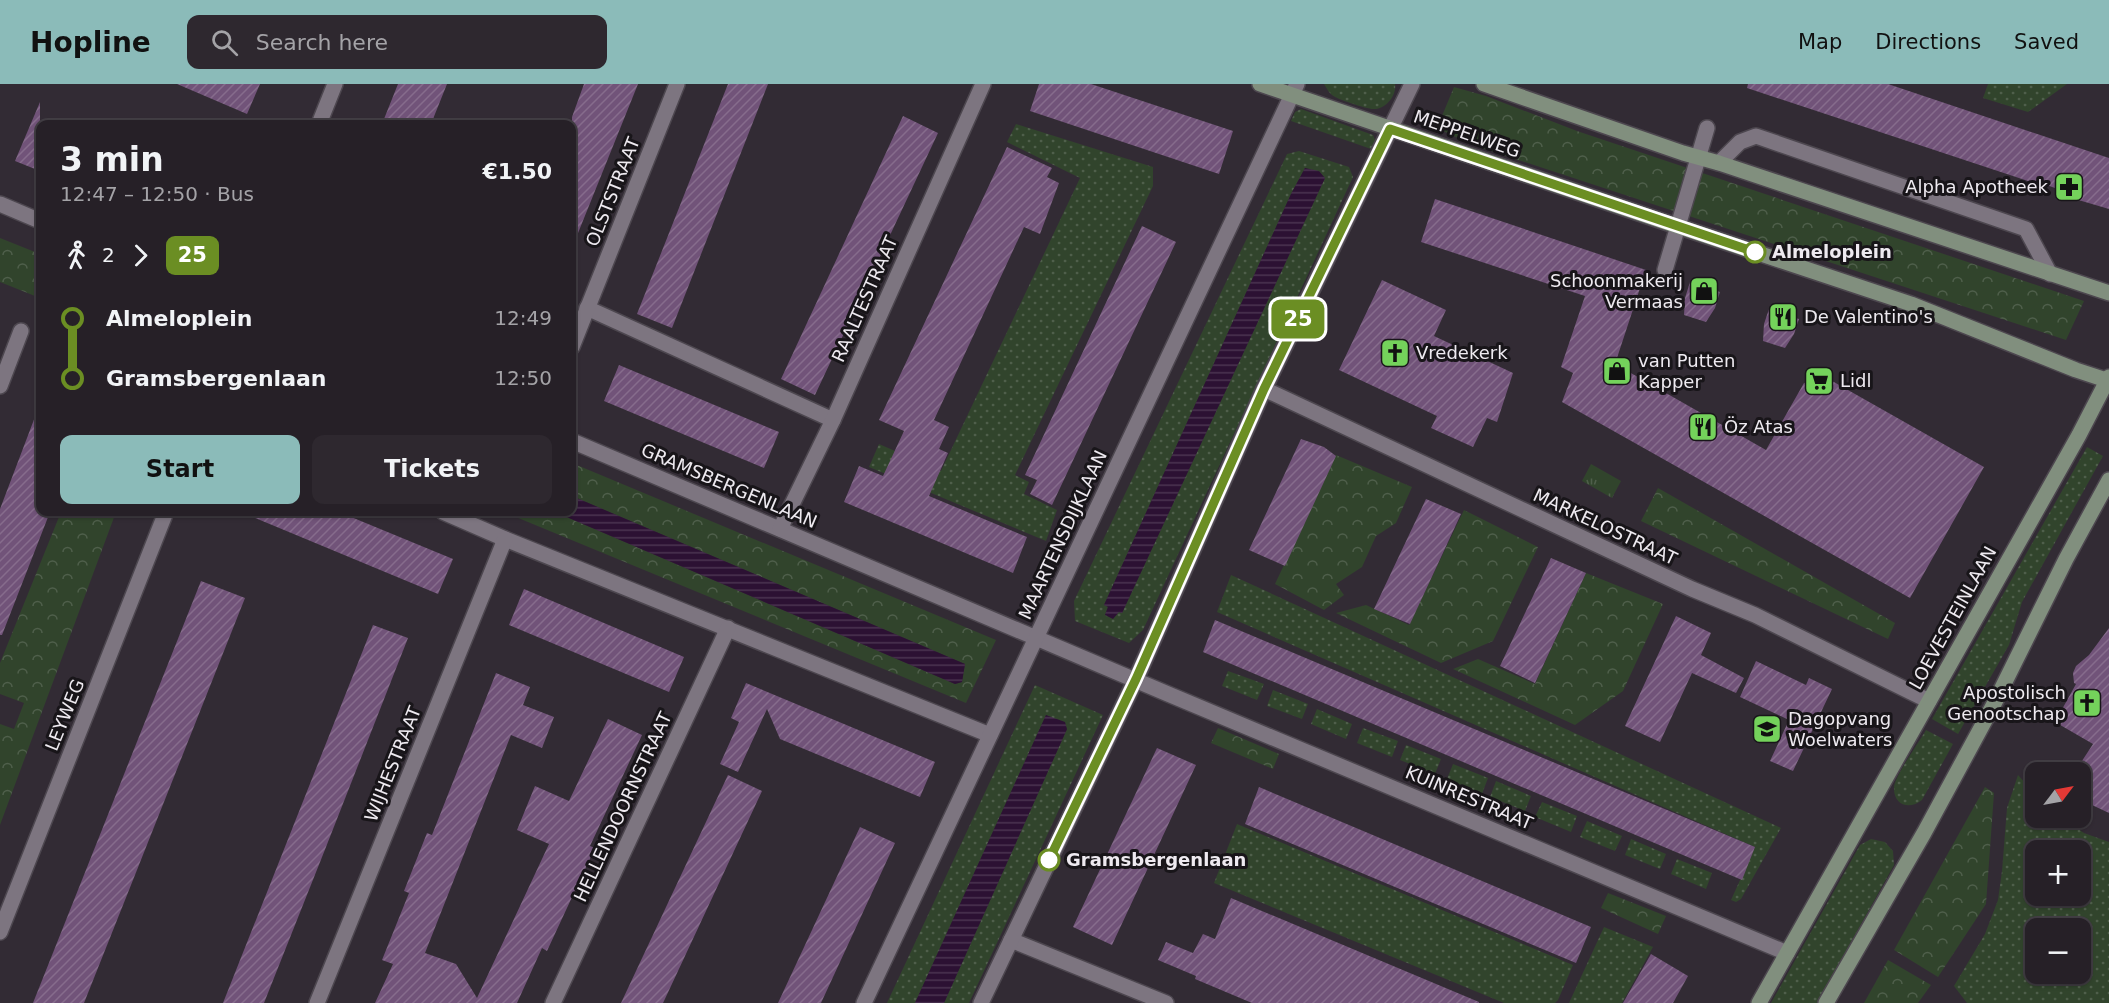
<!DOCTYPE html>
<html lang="en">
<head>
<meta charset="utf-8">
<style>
  :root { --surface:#262027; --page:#2e282f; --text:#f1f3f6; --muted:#a4a3a7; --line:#423e44; --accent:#8bbbb9 }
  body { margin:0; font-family:"DejaVu Sans",sans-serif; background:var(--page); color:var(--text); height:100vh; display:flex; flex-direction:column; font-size:22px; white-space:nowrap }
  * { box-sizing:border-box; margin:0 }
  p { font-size:20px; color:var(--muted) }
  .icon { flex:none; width:33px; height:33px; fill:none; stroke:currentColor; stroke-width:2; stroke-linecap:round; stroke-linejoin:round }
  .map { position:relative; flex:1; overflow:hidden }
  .panel { position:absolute; left:36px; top:36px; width:540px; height:396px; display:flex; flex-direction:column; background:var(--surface); border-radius:12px; box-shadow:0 2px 4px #0004,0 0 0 2px var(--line) }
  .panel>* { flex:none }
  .badge { padding:0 12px; border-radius:9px; font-size:21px; line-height:39px }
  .needle { width:39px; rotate:58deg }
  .fabs { position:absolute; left:2025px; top:678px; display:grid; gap:12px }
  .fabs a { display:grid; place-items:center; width:66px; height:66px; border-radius:12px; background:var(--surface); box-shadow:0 2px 4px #0004,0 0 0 2px var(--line); font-size:30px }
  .map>.badge { position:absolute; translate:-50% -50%; box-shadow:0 0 0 3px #fff }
  .legs { display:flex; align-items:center; gap:9px; height:66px; padding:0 24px; font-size:20px }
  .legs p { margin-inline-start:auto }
  .headline { display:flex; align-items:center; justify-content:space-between; height:102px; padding:0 24px }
  h1 { font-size:33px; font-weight:700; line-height:45px }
  .cta { display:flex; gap:12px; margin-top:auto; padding:12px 24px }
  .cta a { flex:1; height:69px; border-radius:12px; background:var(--accent); color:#111; font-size:24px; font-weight:700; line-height:69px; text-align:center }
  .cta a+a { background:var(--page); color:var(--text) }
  ul { padding:0 24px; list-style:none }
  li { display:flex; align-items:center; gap:21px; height:60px; font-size:22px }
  li i { display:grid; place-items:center; width:9px; height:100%; margin:0 8px; background:currentColor }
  li i::after { content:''; width:15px; height:15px; margin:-8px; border:4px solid; border-radius:50%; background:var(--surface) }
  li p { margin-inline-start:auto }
  li:first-child i { background:linear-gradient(#0000 50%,currentColor 0) }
  li:last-child i { background:linear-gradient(currentColor 50%,#0000 0) }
  header { display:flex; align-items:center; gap:36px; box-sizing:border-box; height:84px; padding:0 30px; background:var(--accent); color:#111 }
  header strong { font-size:28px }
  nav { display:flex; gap:33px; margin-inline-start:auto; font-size:21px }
  .search { width:420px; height:54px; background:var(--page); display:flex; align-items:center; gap:15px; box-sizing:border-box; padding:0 21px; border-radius:12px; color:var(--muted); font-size:22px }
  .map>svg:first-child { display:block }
</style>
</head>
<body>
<header>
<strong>Hopline</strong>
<div class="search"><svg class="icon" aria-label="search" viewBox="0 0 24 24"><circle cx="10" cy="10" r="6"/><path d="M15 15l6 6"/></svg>Search here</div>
<nav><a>Map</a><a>Directions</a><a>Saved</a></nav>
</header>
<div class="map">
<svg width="2109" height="919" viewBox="0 0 2109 919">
  <defs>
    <pattern id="grass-dots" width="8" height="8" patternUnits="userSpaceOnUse" patternTransform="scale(1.5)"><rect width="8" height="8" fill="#31442c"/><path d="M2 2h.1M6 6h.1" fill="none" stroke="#4f5f4b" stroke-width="1.8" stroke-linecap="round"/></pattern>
    <pattern id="forest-crowns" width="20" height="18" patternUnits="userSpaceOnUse" patternTransform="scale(1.5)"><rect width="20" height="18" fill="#31442c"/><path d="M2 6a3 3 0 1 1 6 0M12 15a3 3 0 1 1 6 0" fill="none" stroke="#4f5f4b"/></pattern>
    <pattern id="park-tufts" width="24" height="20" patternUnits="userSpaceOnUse" patternTransform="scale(1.5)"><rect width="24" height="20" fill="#31442c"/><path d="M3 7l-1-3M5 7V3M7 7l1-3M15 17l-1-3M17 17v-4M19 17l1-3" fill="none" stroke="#4f5f4b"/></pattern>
    <pattern id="water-rules" width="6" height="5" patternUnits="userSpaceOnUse" patternTransform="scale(1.5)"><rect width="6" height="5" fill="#2c1133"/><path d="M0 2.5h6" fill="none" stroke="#4b3451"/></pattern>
    <pattern id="building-hatch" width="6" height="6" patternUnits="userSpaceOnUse" patternTransform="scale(1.5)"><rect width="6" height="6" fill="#715379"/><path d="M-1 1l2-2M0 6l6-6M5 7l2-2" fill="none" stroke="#866c8c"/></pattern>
  </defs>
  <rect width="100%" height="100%" fill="#322b34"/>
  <!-- grass -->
  <g fill="url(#grass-dots)" fill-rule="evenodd">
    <path d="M1324,0H1395C1397,12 1385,26 1373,25C1367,25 1336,15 1332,11C1329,9 1326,3 1324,0Z"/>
    <polygon points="1988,0 2067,0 2028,28 1983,14"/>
    <polygon points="1301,25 1373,51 1375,56 1371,65 1291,37 1295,28"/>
    <polygon points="1016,40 1153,83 1153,102 1015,391 1029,398 1024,410 1057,426 1046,457 869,383 879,360 941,387 1080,94 1007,58"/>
    <path d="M1299,67L1349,83L1353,93L1143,546L1129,559L1075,537L1074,517L1287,70ZM1305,84L1325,94L1122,529L1119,528L1105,531L1108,522L1104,521L1291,110Z"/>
    <polygon points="2087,363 2103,372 2022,518 2009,561 1958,650 1932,635"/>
    <polygon points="1231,491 1781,744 1741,815 1736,818 1731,816 1755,763 1217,528"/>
    <polygon points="1228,587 1264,600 1257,616 1222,602"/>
    <polygon points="1035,601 1103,631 969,919 944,919 1067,645 1046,631 915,919 887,919"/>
    <polygon points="1273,606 1308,620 1302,635 1267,622"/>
    <polygon points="1317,625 1352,640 1346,655 1311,640"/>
    <polygon points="1363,644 1398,657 1392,673 1357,659"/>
    <path d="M1926,646L1953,660L1922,716C1910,726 1893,722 1894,703C1895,692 1919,658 1926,646Z"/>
    <polygon points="1406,661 1441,675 1435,690 1400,676"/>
    <polygon points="1453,680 1488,694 1482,710 1447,695"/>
    <path d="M2018,691L2035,710L2036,734H2062L2084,749L2109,758V919H1967L1954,902L1985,850L1998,816L2002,787L2007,724ZM2036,766H2080V812H2036ZM2036,844H2080V890H2036Z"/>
    <polygon points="1496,697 1531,712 1525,727 1490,713"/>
    <polygon points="1542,718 1577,732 1571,748 1535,733"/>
    <polygon points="1587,737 1622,752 1615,767 1580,753"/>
    <polygon points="1237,740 1573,881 1558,916 1555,919 1504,919 1214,799"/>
    <polygon points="1631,755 1666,770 1660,785 1625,771"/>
    <polygon points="1871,755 1885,758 1893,767 1894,781 1817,919 1771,919 1860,761"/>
    <polygon points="1677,775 1712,789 1706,805 1671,790"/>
    <polygon points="1604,843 1653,863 1622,919 1569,919"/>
  </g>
  <!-- forest -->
  <g fill="url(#forest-crowns)">
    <polygon points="1454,3 1486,12 1577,47 2084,217 2066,256 1470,60 1437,44"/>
    <polygon points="0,154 40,170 40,214 0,198"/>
    <polygon points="1336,371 1412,403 1396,439 1376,452 1362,483 1336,500 1344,511 1324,526 1275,500"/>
    <polygon points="572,379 996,556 966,619 504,428 555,428 955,600 962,598 965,580 572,412"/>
    <polygon points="1658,404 1895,539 1888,555 1641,437"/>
    <polygon points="1464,426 1538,463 1493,557 1441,579 1336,529 1366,521 1409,541"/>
    <polygon points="61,428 116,428 0,741 0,640 14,645 24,619 0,610 0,579"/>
    <polygon points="1586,489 1663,520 1623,607 1575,641 1453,585 1478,575 1535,600"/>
    <polygon points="1218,644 1279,670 1273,685 1211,659"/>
    <polygon points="1985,703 1994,709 1986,820 1938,893 1894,866"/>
    <polygon points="1608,809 1666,832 1658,850 1601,824"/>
    <polygon points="1888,876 1931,901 1918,919 1864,919"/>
  </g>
  <!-- park -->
  <polygon fill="url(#park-tufts)" points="1591,380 1621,397 1612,414 1582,397"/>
  <!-- water -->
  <g fill="url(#water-rules)">
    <polygon points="1305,84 1319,87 1325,94 1122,529 1119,528 1113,535 1105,531 1108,523 1104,521 1291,110"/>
    <polygon points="572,412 965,580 962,598 955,600 555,428 572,428"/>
    <polygon points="1046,631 1065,638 1067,645 944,919 915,919"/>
  </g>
  <!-- building -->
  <g fill="url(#building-hatch)">
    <polygon points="177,0 260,0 247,30"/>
    <polygon points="398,0 447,0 431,40 382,40"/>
    <polygon points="584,0 638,0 572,164 572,33"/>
    <polygon points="728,0 768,0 672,244 637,230"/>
    <polygon points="1039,0 1091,0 1233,47 1219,90 1030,27"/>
    <polygon points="1748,0 1888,0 2109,74 2109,125 2075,115 2055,104 2032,96 2031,98 1747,4"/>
    <polygon points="40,18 40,87 15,77"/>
    <polygon points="903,32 938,49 815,311 781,295"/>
    <polygon points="1007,63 1052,84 1047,93 1059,99 1040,150 1024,143 934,336 949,343 939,365 948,369 929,412 1027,453 1013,489 844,418 859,382 883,392 904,347 879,336"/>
    <polygon points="1435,115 1646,186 1615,280 1766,366 1804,299 1825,293 1984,383 1910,514 1562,318 1573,289 1561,283 1585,212 1421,158"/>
    <polygon points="1142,142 1176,158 1052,421 1030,410 1037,396 1025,391"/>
    <polygon points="1382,196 1446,226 1434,252 1513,289 1497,338 1487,334 1473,363 1431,344 1437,332 1339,286"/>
    <polygon points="1690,198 1720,208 1715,224 1706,238 1684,231 1685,214"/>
    <polygon points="1769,225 1799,235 1794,250 1785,264 1763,257 1764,240"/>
    <polygon points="619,281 779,348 764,384 604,317"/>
    <polygon points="38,325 40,325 40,428 50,428 2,551 0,551 0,425"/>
    <polygon points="1301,355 1324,363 1336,372 1285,482 1249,466"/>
    <polygon points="1426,415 1461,430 1410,540 1374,525"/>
    <polygon points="241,428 339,428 453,475 438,510"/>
    <polygon points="1551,474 1586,489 1535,599 1500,582"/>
    <polygon points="201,497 245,514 131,801 84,919 33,919"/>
    <polygon points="524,505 684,573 669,608 509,541"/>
    <polygon points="1676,532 1711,549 1701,571 1744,594 1736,609 1692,589 1660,658 1625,642"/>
    <polygon points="1215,536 1755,763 1742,796 1203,568"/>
    <polygon points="373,541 408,554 326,763 264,919 223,919"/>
    <polygon points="2109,544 2109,729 2092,721 2080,709 2080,680 2093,660 2055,638 2076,600 2074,599 2073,589 2076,582 2089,571"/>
    <polygon points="1756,577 1806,601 1809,594 1832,605 1793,687 1770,677 1789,636 1740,613"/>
    <polygon points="496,589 530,603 523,621 554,633 542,664 511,651 425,869 456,880 477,914 549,760 517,746 535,702 569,717 608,635 642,651 590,762 595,764 573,811 547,867 542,864 517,919 375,919 393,880 382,876 409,809 404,807 427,749 432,751"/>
    <polygon points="746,599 935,678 920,713 780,655 767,625 738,688 720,680 739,638 731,634"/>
    <polygon points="1157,664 1196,681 1112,861 1073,843"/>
    <polygon points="728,691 762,707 678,887 663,919 621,919"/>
    <polygon points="1259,703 1591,843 1576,879 1245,740"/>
    <polygon points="860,743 895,759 821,919 778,919"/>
    <polygon points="1231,814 1479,918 1479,919 1252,919 1195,895 1196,892 1158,876 1166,858 1193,869 1203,850 1215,855"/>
    <polygon points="1651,870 1688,892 1673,919 1623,919"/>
  </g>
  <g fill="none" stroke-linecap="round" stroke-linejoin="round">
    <!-- street casing -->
    <g stroke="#4d474f" stroke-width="18">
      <g id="street">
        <polyline points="319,40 335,0"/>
        <polyline points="1719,79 1740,58 1756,52 2026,145 2050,190"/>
        <polyline points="0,120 40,137"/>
        <polyline points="1665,186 1707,44"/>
        <polyline points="587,224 833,336"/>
        <polyline points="572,263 677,0"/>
        <polyline points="0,302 21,247"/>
        <polyline points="1264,305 1692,505 1755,531 1929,617"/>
        <polyline points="572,357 1168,610 1787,869"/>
        <polyline points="443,428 505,455 990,651"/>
        <polyline points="780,445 833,336 983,0"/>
        <polyline points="0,848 166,428"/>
        <polyline points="1011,856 1166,919"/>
        <polyline points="317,919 505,455"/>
        <polyline points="553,919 728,544"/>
        <polyline points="864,919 1297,0"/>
        <polyline points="981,919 1136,595 1264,305 1412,0"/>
      </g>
    </g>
    <!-- secondary casing -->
    <g stroke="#4d474f" stroke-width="18">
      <g id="secondary">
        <polyline points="1260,0 1662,137 1911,220 2076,286 2109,297"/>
        <polyline points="1484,0 1683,69 1719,79 2109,209"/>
        <polyline points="1759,919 2079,351 2109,293"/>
        <polyline points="1826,919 1924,749 1995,618 2066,475 2109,396"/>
      </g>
    </g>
    <!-- street -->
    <use href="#street" stroke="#7d7580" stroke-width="15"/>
    <!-- secondary -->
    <use href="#secondary" stroke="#818f7e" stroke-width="15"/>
  </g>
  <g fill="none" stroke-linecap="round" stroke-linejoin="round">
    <!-- line-1 casing -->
    <g stroke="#fff" stroke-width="14">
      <polyline id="line-1" points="1049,776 1136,595 1264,305 1390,45 1755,168"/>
    </g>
    <!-- line-1 -->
    <use href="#line-1" stroke="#6b8e23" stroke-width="9"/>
  </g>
  <!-- icons -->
  <defs>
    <g id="pharmacy-square" transform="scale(1.5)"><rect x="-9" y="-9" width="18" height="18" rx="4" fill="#74d25b" stroke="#181519"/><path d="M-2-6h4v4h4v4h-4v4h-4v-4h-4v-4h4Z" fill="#111"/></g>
    <g id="shop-square" transform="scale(1.5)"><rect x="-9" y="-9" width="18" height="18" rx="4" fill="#74d25b" stroke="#181519"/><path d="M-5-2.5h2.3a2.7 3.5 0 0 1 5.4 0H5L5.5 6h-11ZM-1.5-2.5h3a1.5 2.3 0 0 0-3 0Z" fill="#111"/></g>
    <g id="restaurant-square" transform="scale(1.5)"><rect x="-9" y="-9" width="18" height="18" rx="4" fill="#74d25b" stroke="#181519"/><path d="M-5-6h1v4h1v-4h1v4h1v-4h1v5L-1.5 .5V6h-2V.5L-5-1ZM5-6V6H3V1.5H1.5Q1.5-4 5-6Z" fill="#111"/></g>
    <g id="church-square" transform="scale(1.5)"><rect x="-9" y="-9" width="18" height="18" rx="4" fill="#74d25b" stroke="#181519"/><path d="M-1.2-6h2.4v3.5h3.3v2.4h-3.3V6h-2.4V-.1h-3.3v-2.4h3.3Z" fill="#111"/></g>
    <g id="supermarket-square" transform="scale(1.5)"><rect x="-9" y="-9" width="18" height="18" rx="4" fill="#74d25b" stroke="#181519"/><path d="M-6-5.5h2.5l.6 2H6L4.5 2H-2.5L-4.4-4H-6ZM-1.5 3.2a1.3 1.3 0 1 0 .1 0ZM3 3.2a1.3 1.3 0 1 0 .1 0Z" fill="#111"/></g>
    <g id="school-square" transform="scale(1.5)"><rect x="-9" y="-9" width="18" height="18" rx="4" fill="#74d25b" stroke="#181519"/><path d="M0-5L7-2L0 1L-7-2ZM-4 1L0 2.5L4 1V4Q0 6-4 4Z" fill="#111"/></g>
  </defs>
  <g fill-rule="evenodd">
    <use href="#pharmacy-square" x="2069" y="103"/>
    <use href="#shop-square" x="1704" y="207"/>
    <use href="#restaurant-square" x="1783" y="233"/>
    <use href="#church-square" x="1395" y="269"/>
    <use href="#shop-square" x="1617" y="287"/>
    <use href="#supermarket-square" x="1819" y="297"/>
    <use href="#restaurant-square" x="1703" y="343"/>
    <use href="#church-square" x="2087" y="619"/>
    <use href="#school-square" x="1767" y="645"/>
  </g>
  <!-- markers -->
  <g fill="#fff" stroke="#6b8e23" stroke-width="3">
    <circle cx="1755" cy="168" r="10"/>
    <circle cx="1049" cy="776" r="10"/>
  </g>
  <g text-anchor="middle" stroke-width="6" stroke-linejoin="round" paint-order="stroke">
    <!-- street labels -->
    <g font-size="18" fill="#eeeaf0" stroke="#181519">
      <text transform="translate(1467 50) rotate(19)" y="6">MEPPELWEG</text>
      <text transform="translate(613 108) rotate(-68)" y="6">OLSTSTRAAT</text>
      <text transform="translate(865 215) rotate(-66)" y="6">RAALTESTRAAT</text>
      <text transform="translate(729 402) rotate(23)" y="6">GRAMSBERGENLAAN</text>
      <text transform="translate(1605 443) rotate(25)" y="6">MARKELOSTRAAT</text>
      <text transform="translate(1063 451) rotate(-65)" y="6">MAARTENSDIJKLAAN</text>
      <text transform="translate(1953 534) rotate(-61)" y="6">LOEVESTEINLAAN</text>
      <text transform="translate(65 631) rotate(-68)" y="6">LEYWEG</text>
      <text transform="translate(393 680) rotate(-68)" y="6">WIJHESTRAAT</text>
      <text transform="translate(1469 714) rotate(23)" y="6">KUINRESTRAAT</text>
      <text transform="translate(623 723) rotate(-65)" y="6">HELLENDOORNSTRAAT</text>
    </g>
    <!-- poi labels -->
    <g font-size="18" fill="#eeeaf0" stroke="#181519" text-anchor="start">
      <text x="2048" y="109" text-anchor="end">Alpha Apotheek</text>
      <text x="1683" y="203" text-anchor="end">Schoonmakerij<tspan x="1683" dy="21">Vermaas</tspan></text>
      <text x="1804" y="239">De Valentino's</text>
      <text x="1416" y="275">Vredekerk</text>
      <text x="1638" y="283">van Putten<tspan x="1638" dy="21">Kapper</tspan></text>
      <text x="1840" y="303">Lidl</text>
      <text x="1724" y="349">Öz Atas</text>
      <text x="2066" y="615" text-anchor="end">Apostolisch<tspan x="2066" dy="21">Genootschap</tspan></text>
      <text x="1788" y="641">Dagopvang<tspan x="1788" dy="21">Woelwaters</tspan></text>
    </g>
    <!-- stop labels -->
    <g font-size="18" font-weight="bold" fill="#eeeaf0" stroke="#181519" text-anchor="start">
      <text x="1772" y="174">Almeloplein</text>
      <text x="1066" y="782">Gramsbergenlaan</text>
    </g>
  </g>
</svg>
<div class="fabs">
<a><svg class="needle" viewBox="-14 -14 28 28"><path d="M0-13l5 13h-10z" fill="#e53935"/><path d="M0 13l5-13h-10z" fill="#a4a3a7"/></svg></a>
<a>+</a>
<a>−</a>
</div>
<b class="badge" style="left:1298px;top:235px;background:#6b8e23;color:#fff">25</b>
<section class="panel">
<div class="headline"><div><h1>3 min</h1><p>12:47 – 12:50 · Bus</p></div><b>€1.50</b></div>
<div class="legs"><svg class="icon" aria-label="walk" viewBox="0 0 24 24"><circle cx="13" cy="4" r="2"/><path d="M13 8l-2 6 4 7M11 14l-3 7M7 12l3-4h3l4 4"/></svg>2<svg class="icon" aria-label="forward" viewBox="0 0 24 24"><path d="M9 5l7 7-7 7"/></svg><b class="badge" style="background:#6b8e23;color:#fff">25</b></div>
<ul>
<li><i style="color:#6b8e23"></i><b>Almeloplein</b><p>12:49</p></li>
<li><i style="color:#6b8e23"></i><b>Gramsbergenlaan</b><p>12:50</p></li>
</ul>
<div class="cta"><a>Start</a><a>Tickets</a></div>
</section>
</div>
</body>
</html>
